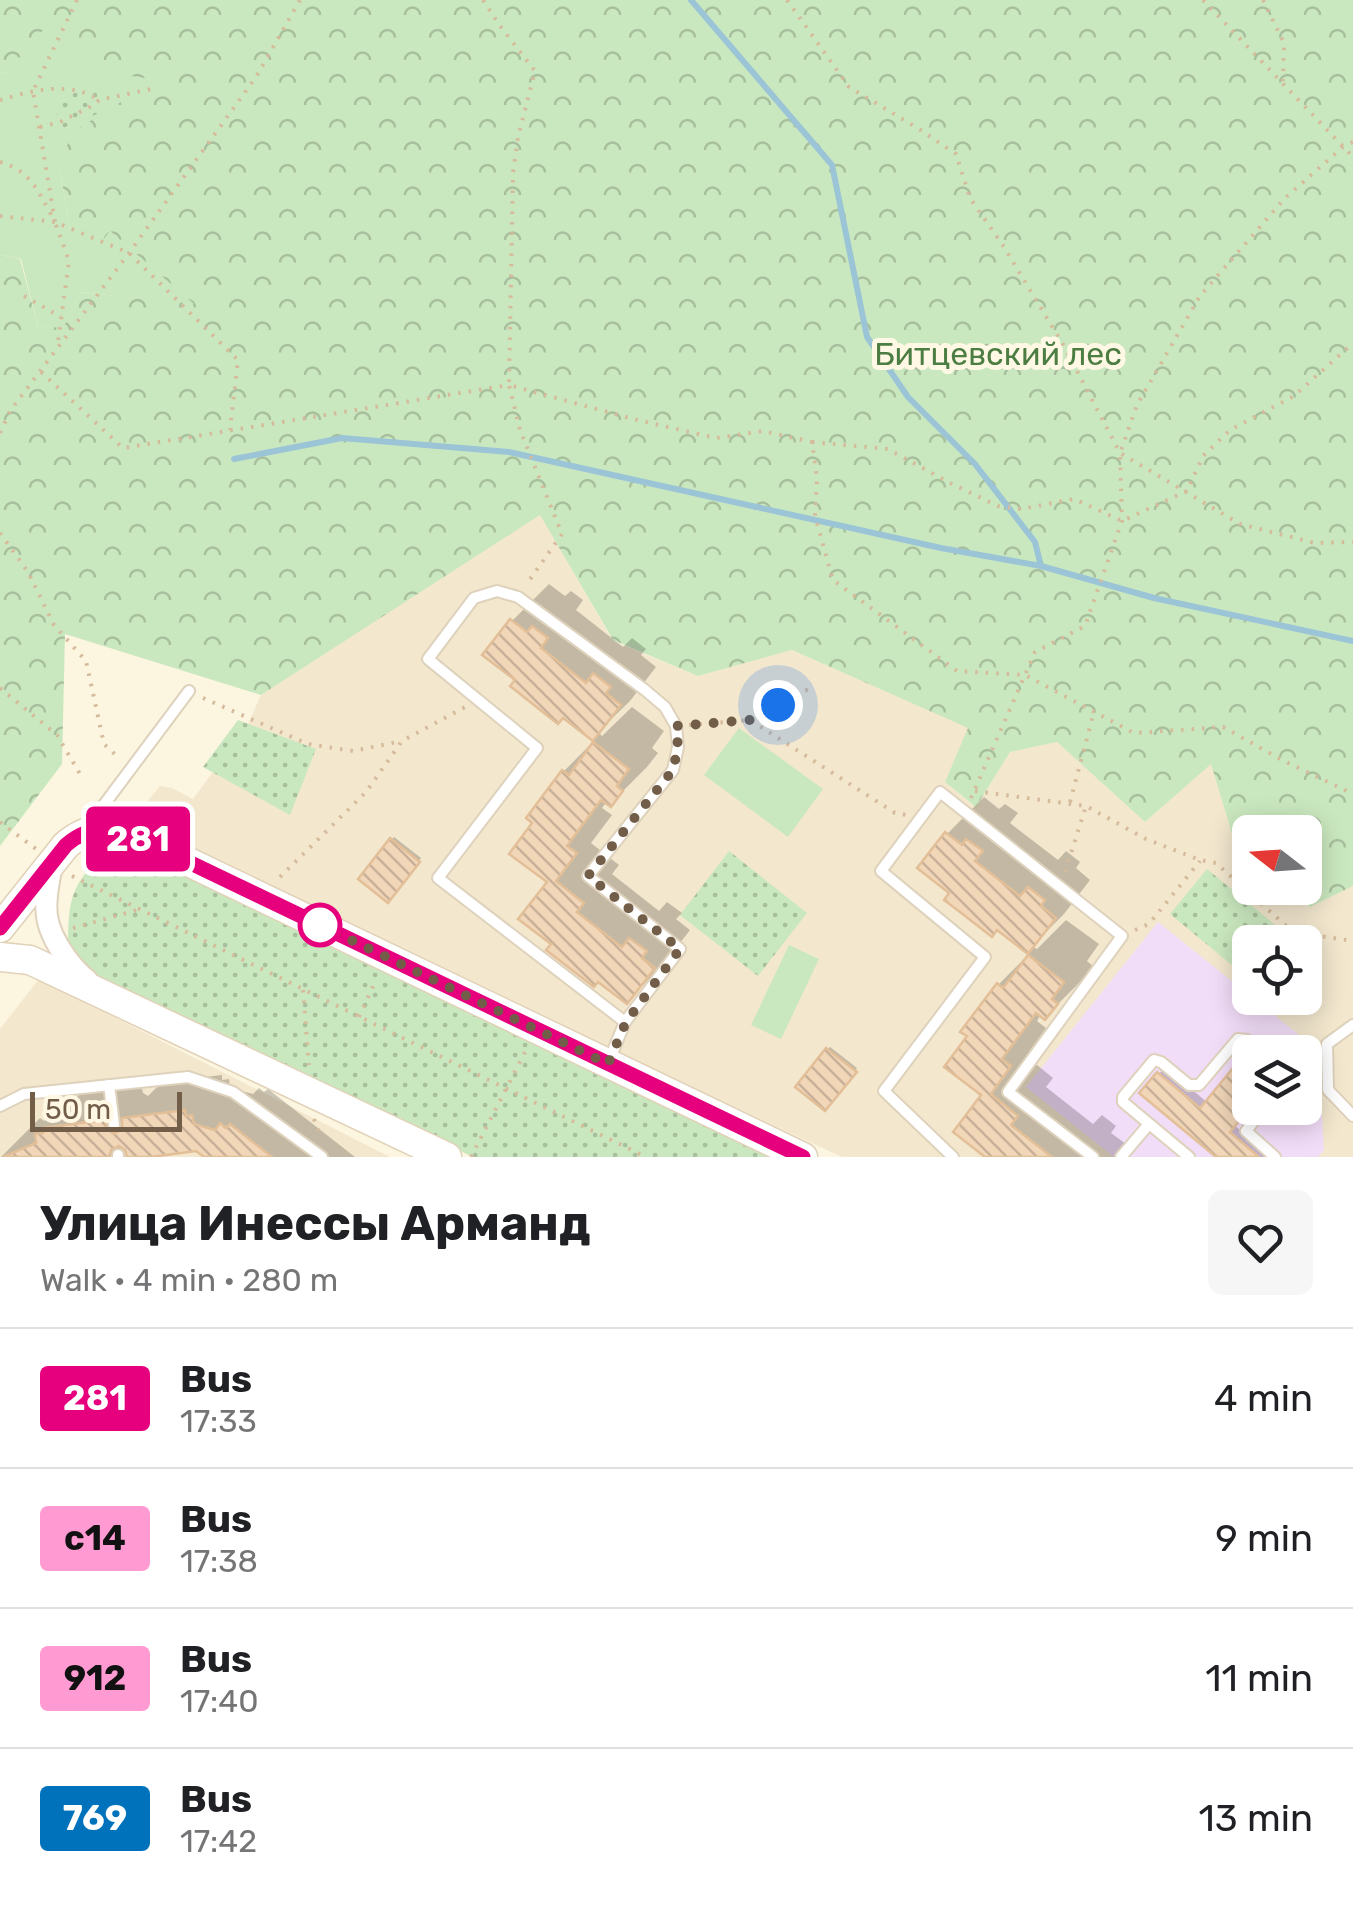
<!DOCTYPE html>
<html lang="en">
<head>
<meta charset="utf-8">
<style>
  :root { --surface:#fff; --page:#f6f6f6; --text:#202124; --muted:#757577; --line:#e0e0e0 }
  body { margin:0; font-family:Rubik,sans-serif; background:var(--page); color:var(--text); height:100vh; display:flex; flex-direction:column; font-size:38px; white-space:nowrap }
  * { box-sizing:border-box; margin:0 }
  p { font-size:32px; color:var(--muted) }
  .icon { flex:none; width:55px; height:55px; fill:none; stroke:currentColor; stroke-width:2; stroke-linecap:round; stroke-linejoin:round }
  .map { position:relative; height:1157px; overflow:hidden }
  .details { display:flex; flex-direction:column; background:var(--surface); flex:1 }
  .details>* { flex:none }
  .badge { padding:0 20px; border-radius:8px; font-size:35px; line-height:65px }
  .needle { width:65px; rotate:287deg }
  .tools { position:absolute; left:1232px; top:815px; display:grid; gap:20px }
  .tools a { display:grid; place-items:center; width:90px; height:90px; border-radius:15px; background:var(--surface); box-shadow:0 5px 25px #0003; font-size:50px }
  .scale { position:absolute; left:30px; bottom:25px; width:152px; box-sizing:border-box; padding-left:10px; border:5px solid #725d48; border-top:0; font-size:28px; line-height:35px; white-space:nowrap; color:#725d48; -webkit-text-stroke:8px #fff8e5; paint-order:stroke }
  .you { position:absolute; width:50px; height:50px; margin:-25px; border:8px solid #fff; border-radius:50%; background:#1a73e8; box-shadow:0 0 0 15px #1a73e833 }
  .map>.badge { position:absolute; translate:-50% -50%; box-shadow:0 0 0 5px #fff }
  .round { display:grid; place-items:center; flex:none; width:105px; height:105px; border-radius:15px; background:var(--page) }
  .summary { display:flex; align-items:center; justify-content:space-between; height:170px; padding:0 40px }
  h1 { font-size:48px; font-weight:700; line-height:75px }
  ul { padding:0; list-style:none }
  li { display:flex; align-items:center; gap:30px; height:140px; padding:0 40px; border-top:2px solid var(--line) }
  li div { flex:1 }
  li b { display:block; font-size:38px }
  li em { font-style:normal }
  li .badge { min-width:110px; font-weight:700; text-align:center }
  .map>svg:first-child { display:block }
</style>
</head>
<body>
<div class="map">
<svg width="1353" height="1157" viewBox="0 0 1353 1157">
  <defs>
    <pattern id="forest-crowns" width="20" height="18" patternUnits="userSpaceOnUse" patternTransform="scale(2.5)"><rect width="20" height="18" fill="#cae8bf"/><path d="M2 6a3 3 0 1 1 6 0M12 15a3 3 0 1 1 6 0" fill="none" stroke="#a8bf9d"/></pattern>
    <pattern id="park-dots" width="8" height="8" patternUnits="userSpaceOnUse" patternTransform="scale(2.5)"><rect width="8" height="8" fill="#cae8bf"/><path d="M2 2h.1M6 6h.1" fill="none" stroke="#a8bf9d" stroke-width="1.8" stroke-linecap="round"/></pattern>
    <pattern id="building-back-hatch" width="6" height="6" patternUnits="userSpaceOnUse" patternTransform="scale(2.5)"><rect width="6" height="6" fill="#f1d6b8"/><path d="M-1 5l2 2M0 0l6 6M5-1l2 2" fill="none" stroke="#c8b198"/></pattern>
  </defs>
  <rect width="100%" height="100%" fill="#fcf5e0"/>
  <!-- residential -->
  <g fill="#f3e7ce" fill-rule="evenodd">
    <path d="M540,514L613,641L698,676L792,650L969,728L945,782L976,807L1010,752L1057,742L1145,822L1211,763L1236,847L1250,858V888H1286L1310,907L1353,886V1157H842L159,838L142,808L160,786L172,788L193,799L248,724L261,695ZM1250,942H1305V998H1250ZM1250,1052H1305V1108H1250Z"/>
    <polygon points="39,979 390,1157 0,1157 0,1029"/>
  </g>
  <!-- education -->
  <path fill="#f2ddf8" fill-rule="evenodd" d="M1158,922L1318,1050L1324,1150L1318,1157H1114L1026,1087ZM1250,1052H1305V1108H1250Z"/>
  <!-- grass -->
  <g fill="#cae8bf">
    <polygon points="43,29 95,69 157,80 60,169 72,243 93,252 109,230 196,305 81,292 63,329 38,326 21,259 0,255 0,74 7,72"/>
    <polygon points="739,728 823,789 788,837 704,775"/>
    <polygon points="789,945 819,959 781,1039 751,1025"/>
  </g>
  <!-- forest -->
  <polygon fill="url(#forest-crowns)" points="0,0 1353,0 1353,886 1310,907 1286,888 1305,888 1305,832 1250,832 1250,858 1236,847 1211,764 1145,822 1057,742 1010,752 976,807 945,782 968,728 792,650 698,676 613,640 540,515 261,695 65,634 62,764 0,846 0,255 20,259 38,326 63,328 81,292 194,304 110,231 93,253 72,244 60,169 71,133 156,80 95,70 43,30 7,72 0,74"/>
  <!-- park -->
  <g fill="url(#park-dots)">
    <polygon points="93,85 104,111 63,128 52,103"/>
    <polygon points="238,720 316,749 290,815 203,767"/>
    <polygon points="729,851 807,913 758,976 680,915"/>
    <path d="M103,852H128L151,859L773,1157H473L91,973L68,948C68,900 70,888 103,852Z"/>
    <polygon points="1207,869 1296,942 1250,942 1250,980 1170,914"/>
  </g>
  <!-- shadow -->
  <g fill="#0003">
    <polygon points="549,584 565,596 571,591 583,600 576,610 623,647 632,638 646,649 641,655 656,667 630,701 598,732 602,736 632,707 664,731 652,748 658,753 647,767 610,804 607,801 602,808 612,815 591,843 619,865 612,874 659,911 667,902 682,913 676,919 690,930 664,964 627,1001 554,944 550,882 536,823 529,818 564,771 595,740 486,654 512,621"/>
    <polygon points="984,797 999,809 1005,804 1018,813 1010,823 1058,860 1066,851 1080,862 1076,868 1090,880 1064,914 1032,946 1037,949 1066,920 1099,944 1087,961 1093,966 1082,980 1045,1017 1041,1014 1037,1021 1046,1028 1026,1056 1053,1078 1046,1087 1093,1124 1102,1115 1116,1126 1111,1133 1126,1144 1116,1157 988,1157 985,1095 970,1036 999,984 1030,953 953,893 947,834"/>
    <polygon points="394,837 421,858 388,899 361,878"/>
    <polygon points="830,1047 857,1068 825,1108 798,1086"/>
    <polygon points="1253,1049 1257,1052 1250,1052 1250,1106 1234,1125 1273,1157 1220,1157 1143,1093 1165,1067 1208,1103 1247,1055"/>
    <polygon points="222,1075 222,1080 229,1079 230,1088 253,1094 259,1088 264,1092 268,1089 355,1157 208,1157 197,1149 123,1146 112,1157 1,1157 40,1118 44,1121 49,1116 54,1119 82,1092 141,1085 143,1093 148,1096 162,1082"/>
  </g>
  <g fill="none" stroke-linecap="round" stroke-linejoin="round">
    <!-- stream -->
    <g stroke="#9bc5d6" stroke-width="6">
      <polyline points="691,0 832,165 867,337 908,397 975,464 1035,542 1041,566 1154,598 1353,641"/>
      <polyline points="234,459 342,438 509,452 941,548 1041,566"/>
    </g>
  </g>
  <!-- building -->
  <g fill="url(#building-back-hatch)" stroke="#e3bf98" stroke-width="2.5">
    <polygon points="510,619 527,632 532,626 548,638 541,648 586,683 593,673 611,687 606,693 621,705 593,741 563,718 558,724 510,686 515,680 482,655"/>
    <polygon points="593,742 629,769 617,786 623,791 611,807 601,800 567,846 577,853 556,881 584,903 577,912 622,947 629,938 647,951 642,958 655,968 627,1004 598,982 594,987 546,950 551,944 518,919 547,882 509,854 532,823 526,818 562,770 569,775"/>
    <polygon points="945,832 962,845 966,839 983,851 975,861 1020,896 1028,887 1045,900 1041,906 1056,918 1028,954 997,930 992,937 960,912 944,900 949,893 917,868"/>
    <polygon points="390,838 420,862 388,903 358,879"/>
    <polygon points="1028,955 1064,982 1052,999 1058,1004 1045,1020 1036,1013 1002,1059 1011,1066 991,1094 1018,1116 1011,1125 1052,1157 985,1157 953,1132 981,1095 944,1067 967,1036 960,1032 997,983 1003,988"/>
    <polygon points="826,1048 857,1072 825,1111 795,1087"/>
    <polygon points="1247,1051 1250,1054 1250,1108 1230,1132 1259,1157 1216,1157 1139,1093 1157,1072 1200,1108"/>
    <polygon points="185,1110 186,1116 192,1115 194,1124 215,1130 220,1123 226,1128 230,1124 272,1157 204,1157 196,1151 151,1157 127,1157 125,1150 119,1146 111,1150 109,1157 3,1157 36,1143 35,1134 43,1133 42,1128 105,1120 107,1129 114,1134 122,1129 122,1118"/>
  </g>
  <g fill="none" stroke-linecap="round" stroke-linejoin="round">
    <!-- lane casing -->
    <g stroke="#dfd2bc" stroke-width="14">
      <g id="lane">
        <polyline points="99,828 103,806 189,691"/>
        <polyline points="1353,1025 1327,1044 1328,1090 1353,1116"/>
        <polyline points="608,1063 625,1022 680,949 588,876 673,770 678,747 676,726 665,707 645,690 518,597 497,591 474,598 428,659 537,748 438,878 625,1022"/>
        <polyline points="109,1085 114,1125"/>
        <polyline points="0,1106 24,1094 188,1077 233,1092 322,1157"/>
        <polyline points="1264,1108 1246,1131 1275,1157"/>
        <polyline points="118,1155 118,1157"/>
        <polyline points="953,1157 884,1091 985,957 881,871 940,792 1122,936 1008,1092 1093,1157"/>
        <polyline points="1121,1157 1149,1124"/>
        <polyline points="1189,1157 1123,1102 1123,1097 1154,1060 1161,1062 1189,1085 1199,1085 1238,1039 1247,1040 1262,1052"/>
      </g>
    </g>
    <!-- street casing -->
    <g stroke="#dfd2bc" stroke-width="24">
      <path id="street" d="M52,864C45,904 40,921 65,956C72,966 78,973 87,980"/>
    </g>
    <!-- secondary casing -->
    <g stroke="#e1d1b7" stroke-width="31">
      <g id="secondary">
        <path d="M0,928L66,845C96,820 116,830 149,843L803,1157"/>
        <polyline points="0,957 30,960 447,1157"/>
      </g>
    </g>
    <!-- path -->
    <g stroke="#d5ba9b" stroke-width="4" stroke-dasharray="2.5 8" stroke-linecap="butt">
      <polyline points="77,0 33,91 55,222 129,253 238,360 230,430"/>
      <polyline points="483,0 500,26 535,71 518,137 513,173 509,385 633,419 716,438 763,431 812,442 817,478 815,516 833,580 957,671 1025,675 1134,733 1223,727 1282,760 1353,794"/>
      <polyline points="787,0 849,87 919,129 956,154 970,198 1004,247 1065,348 1120,453 1240,524 1315,543 1353,542"/>
      <polyline points="1203,0 1353,157"/>
      <polyline points="1263,0 1284,43 1283,81"/>
      <path d="M0,100C31,91 69,80 99,100"/>
      <polyline points="40,127 60,122 92,106 99,100 156,88"/>
      <path d="M0,162C31,171 37,190 52,216"/>
      <polyline points="0,216 55,222"/>
      <polyline points="56,225 69,261 58,342"/>
      <polyline points="24,296 61,317"/>
      <polyline points="41,372 123,448 509,385 520,430 562,534 526,585"/>
      <polyline points="0,433 10,411 129,253 256,77 300,0"/>
      <polyline points="812,442 888,449 950,483 998,506 1021,509 1074,499 1122,521 1187,491 1203,456 1230,430 1294,396 1353,343"/>
      <polyline points="0,533 28,572 54,625 86,661 104,744 120,759"/>
      <polyline points="0,688 57,735 80,774"/>
      <polyline points="203,698 308,744 353,751 402,741"/>
      <polyline points="750,720 806,690 812,693"/>
      <polyline points="689,725 750,720 895,813 907,815"/>
      <polyline points="975,791 1086,806 1146,839 1200,860 1216,863 1293,932 1353,941"/>
      <polyline points="971,798 1035,652 1085,626 1122,521 1120,453 1137,405 1200,296 1285,198 1343,147 1353,142"/>
      <polyline points="1070,802 1094,712"/>
      <polyline points="0,822 36,849"/>
      <polyline points="1065,872 1086,806"/>
      <polyline points="72,876 646,1157"/>
      <polyline points="280,877 366,792 402,741 465,707"/>
      <polyline points="73,928 141,909"/>
      <polyline points="1135,930 1149,924 1200,861"/>
      <polyline points="303,990 309,1065"/>
      <polyline points="359,1017 376,980"/>
      <polyline points="314,1119 321,1138"/>
      <polyline points="471,1157 526,1050"/>
    </g>
    <!-- lane -->
    <use href="#lane" stroke="#fff" stroke-width="10"/>
    <!-- street -->
    <use href="#street" stroke="#fff" stroke-width="20"/>
    <!-- secondary -->
    <use href="#secondary" stroke="#fff" stroke-width="28"/>
  </g>
  <g fill="none" stroke-linecap="round" stroke-linejoin="round">
    <!-- line casing -->
    <g stroke="#fff" stroke-width="22">
      <path id="line" d="M0,928L66,845C96,820 116,830 149,843L803,1157"/>
    </g>
    <!-- line -->
    <use href="#line" stroke="#e6007e" stroke-width="15"/>
    <!-- walk -->
    <polyline stroke="#725d48" stroke-width="10" stroke-dasharray="0 18" points="320,925 608,1064 626,1022 680,949 588,876 673,770 678,747 676,726 750,720 778,705"/>
  </g>
  <!-- markers -->
  <circle fill="#fff" stroke="#e6007e" stroke-width="5" cx="320" cy="925" r="20"/>
  <g text-anchor="middle" stroke-width="10" stroke-linejoin="round" paint-order="stroke">
    <!-- park labels -->
    <g font-size="32" fill="#4c7d42" stroke="#fff8e5">
      <text x="998" y="365">Битцевский лес</text>
    </g>
  </g>
</svg>
<div class="tools">
<a><svg class="needle" viewBox="-14 -14 28 28"><path d="M0-13l5 13h-10z" fill="#e53935"/><path d="M0 13l5-13h-10z" fill="#757577"/></svg></a>
<a><svg class="icon" aria-label="locate" viewBox="0 0 24 24"><circle cx="12" cy="12" r="6"/><path d="M12 2v4M12 18v4M2 12h4M18 12h4"/></svg></a>
<a><svg class="icon" aria-label="layers" viewBox="0 0 24 24"><path d="M12 4l9 5-9 5-9-5zM3 14l9 5 9-5"/></svg></a>
</div>
<div class="scale">50 m</div>
<div class="you" style="left:778px;top:705px"></div>
<b class="badge" style="left:138px;top:839px;background:#e6007e;color:#fff">281</b>
</div>
<section class="details">
<div class="summary"><div><h1>Улица Инессы Арманд</h1><p>Walk · 4 min · 280 m</p></div><a class="round"><svg class="icon" aria-label="heart" viewBox="0 0 24 24"><path d="M12 20l-8-8c-3-5 5-10 8-4 3-6 11-1 8 4z"/></svg></a></div>
<ul>
<li><span class="badge" style="background:#e6007e;color:#fff">281</span><div><b>Bus</b><p>17:33</p></div><em>4 min</em></li>
<li><span class="badge" style="background:#ff9ad2;color:#111">с14</span><div><b>Bus</b><p>17:38</p></div><em>9 min</em></li>
<li><span class="badge" style="background:#ff9ad2;color:#111">912</span><div><b>Bus</b><p>17:40</p></div><em>11 min</em></li>
<li><span class="badge" style="background:#0072bc;color:#fff">769</span><div><b>Bus</b><p>17:42</p></div><em>13 min</em></li>
</ul>
</section>
</body>
</html>
